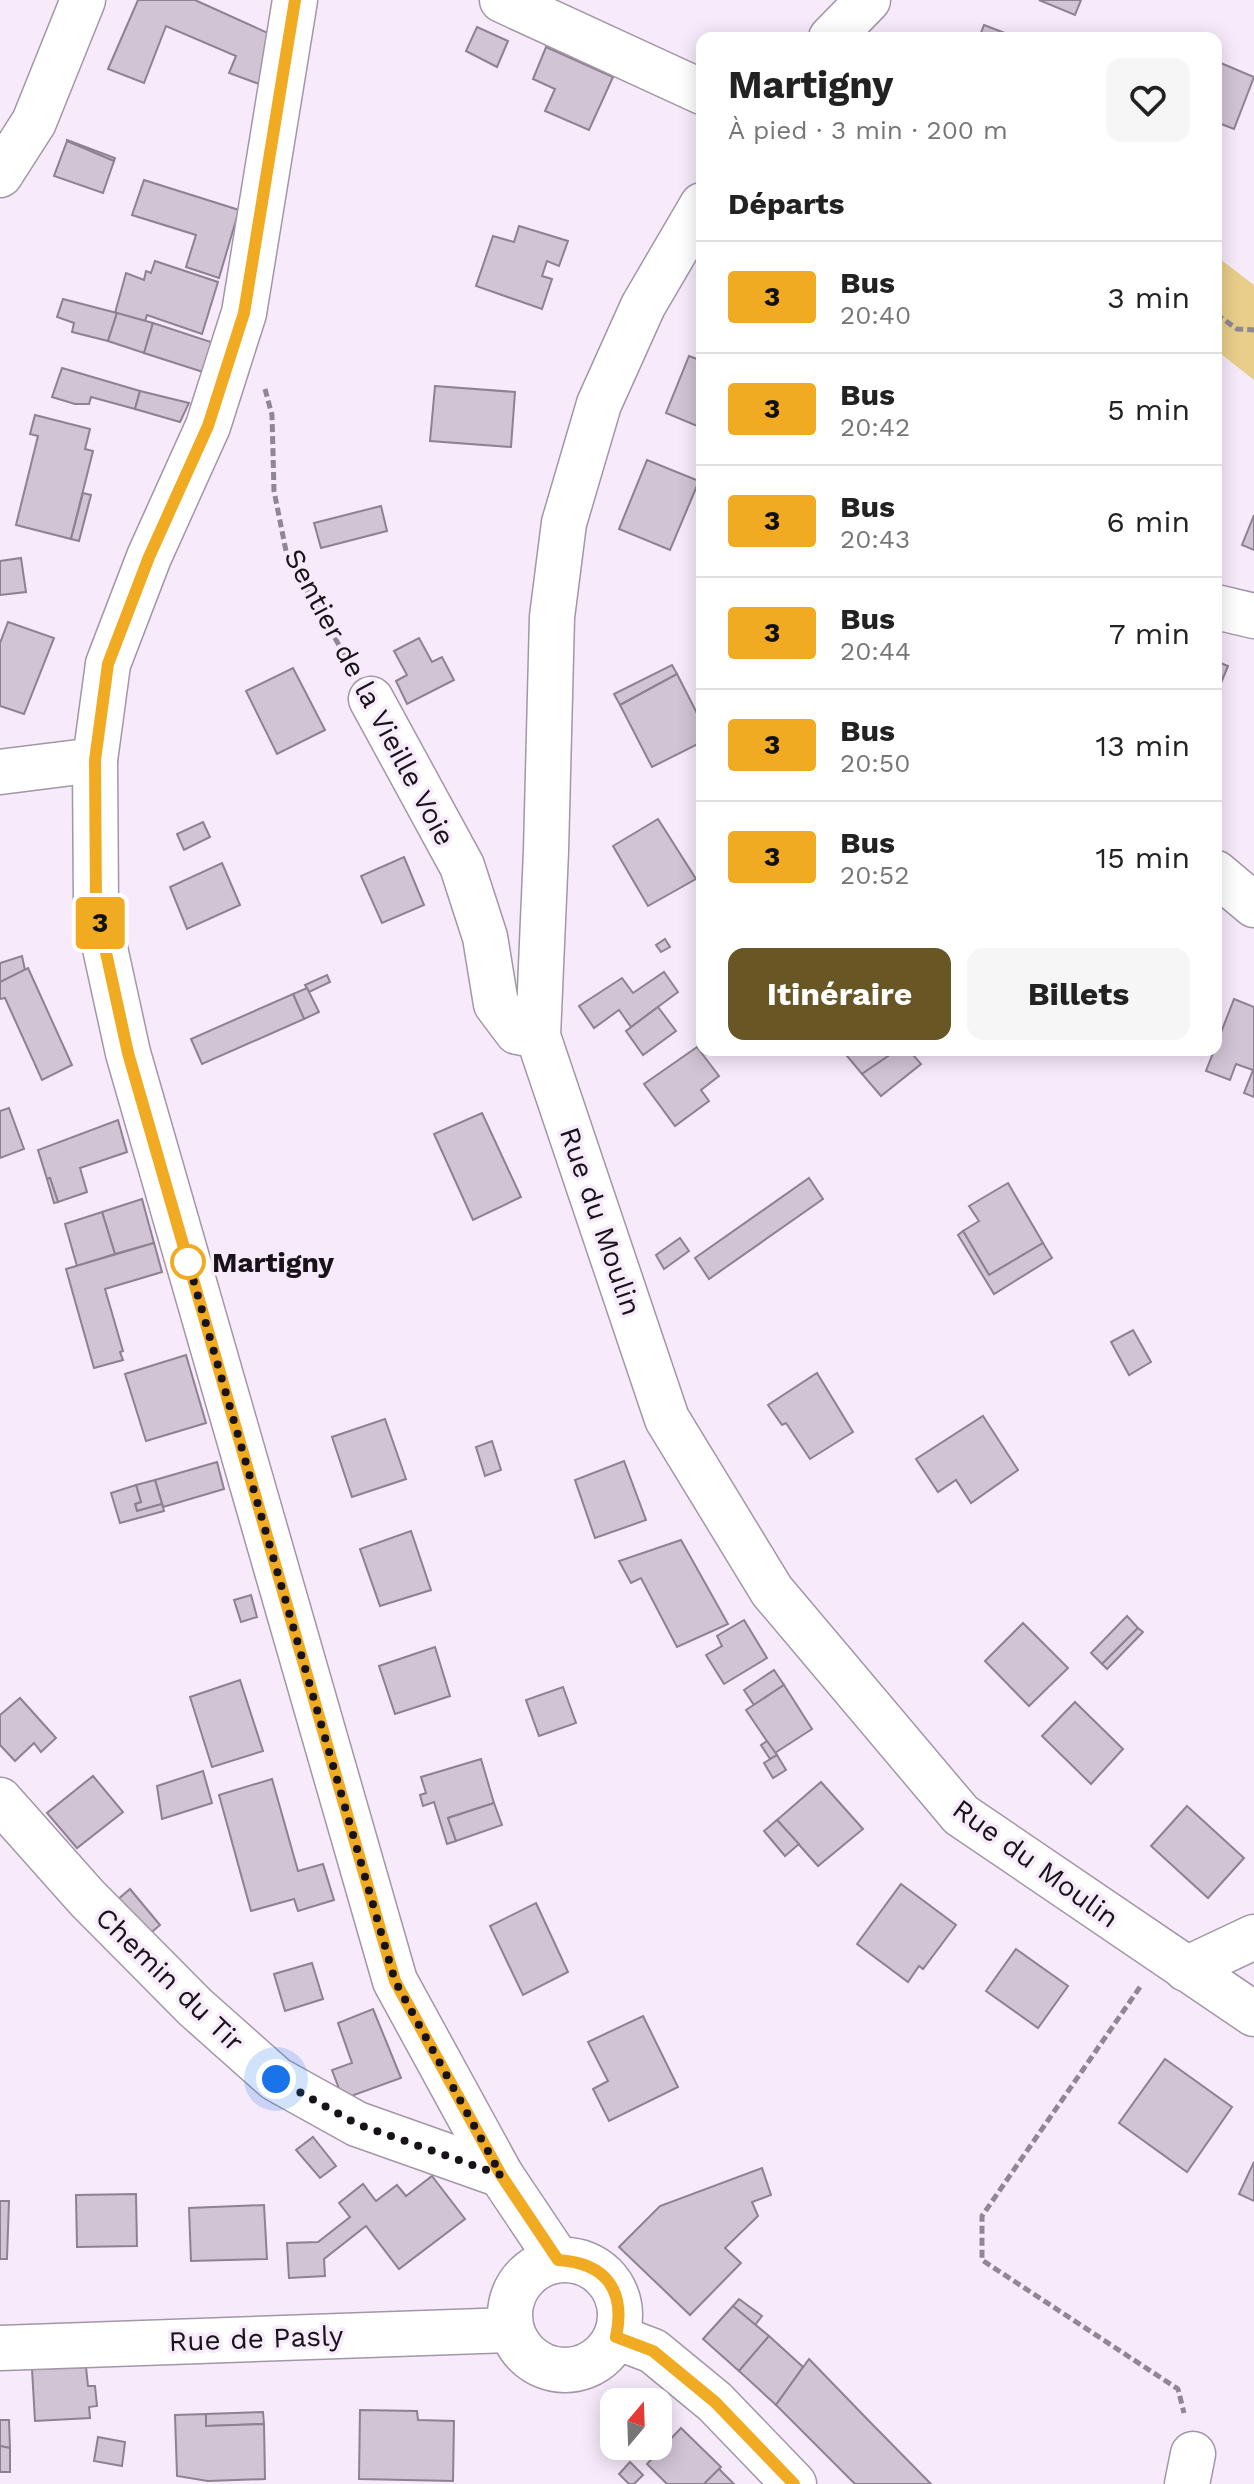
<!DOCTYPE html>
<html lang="fr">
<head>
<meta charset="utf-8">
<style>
  :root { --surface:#fff; --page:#f6f6f6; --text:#222; --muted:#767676; --line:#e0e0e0; --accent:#685624 }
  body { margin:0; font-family:"Work Sans",sans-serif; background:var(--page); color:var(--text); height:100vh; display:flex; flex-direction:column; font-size:30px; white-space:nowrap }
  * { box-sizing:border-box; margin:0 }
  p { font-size:26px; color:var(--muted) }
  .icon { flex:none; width:44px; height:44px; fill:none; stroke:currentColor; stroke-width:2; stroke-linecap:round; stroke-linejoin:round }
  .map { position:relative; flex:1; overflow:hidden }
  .panel { position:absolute; left:696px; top:32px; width:526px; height:1024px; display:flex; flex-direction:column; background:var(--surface); border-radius:16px; box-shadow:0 4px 20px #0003 }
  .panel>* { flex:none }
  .badge { padding:0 16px; border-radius:6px; font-size:28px; line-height:52px }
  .needle { width:52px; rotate:19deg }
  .controls { position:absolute; left:600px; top:2388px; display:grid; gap:16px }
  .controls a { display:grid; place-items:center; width:72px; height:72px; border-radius:16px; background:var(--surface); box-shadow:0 4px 20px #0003; font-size:40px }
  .you { position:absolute; width:40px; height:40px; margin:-20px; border:6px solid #fff; border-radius:50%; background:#1a73e8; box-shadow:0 0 0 12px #1a73e833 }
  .map>.badge { position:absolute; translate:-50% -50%; box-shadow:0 0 0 4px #fff }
  h2 { padding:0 32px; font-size:30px; line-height:72px }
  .round { display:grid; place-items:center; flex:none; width:84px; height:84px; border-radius:16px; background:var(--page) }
  .overview { display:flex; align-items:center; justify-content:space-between; height:136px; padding:0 32px }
  h1 { font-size:38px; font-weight:700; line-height:60px }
  .cta { display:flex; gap:16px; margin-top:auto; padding:16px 32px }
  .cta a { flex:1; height:92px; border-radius:16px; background:var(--accent); color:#fff; font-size:32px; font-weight:700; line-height:92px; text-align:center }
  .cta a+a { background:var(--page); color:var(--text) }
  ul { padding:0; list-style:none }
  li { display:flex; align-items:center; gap:24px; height:112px; padding:0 32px; border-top:2px solid var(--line) }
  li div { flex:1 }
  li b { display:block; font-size:30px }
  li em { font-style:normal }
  li .badge { min-width:88px; font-weight:700; text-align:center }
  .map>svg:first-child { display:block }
</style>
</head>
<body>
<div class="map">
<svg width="1254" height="2484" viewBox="0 0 1254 2484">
  <rect width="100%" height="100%" fill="#f7eafb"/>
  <!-- green -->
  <polygon fill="#e9ce8a" points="1216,256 1254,285 1254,380 1216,350"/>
  <!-- building -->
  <g fill="#d1c4d5" stroke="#8d8291" stroke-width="2">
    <polygon points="138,0 195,0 270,34 259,84 229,73 236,56 166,26 144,83 108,69"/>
    <polygon points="1039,0 1081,0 1075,15"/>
    <polygon points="984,25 1018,38 979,38"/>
    <polygon points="477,27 508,41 497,67 466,51"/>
    <polygon points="546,47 613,77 589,130 545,111 555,89 533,79"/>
    <polygon points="1216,61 1254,77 1234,129 1216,122"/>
    <polygon points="67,140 115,158 114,161 67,141"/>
    <polygon points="67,141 114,161 103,193 54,176"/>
    <polygon points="144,180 239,210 219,278 186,267 196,235 132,215"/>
    <polygon points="519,226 568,241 559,266 547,261 542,276 552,279 542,309 476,286 493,236 514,242"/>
    <polygon points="155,261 218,282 202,334 147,315 145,321 115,313 126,273 144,280 146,271 151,273"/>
    <polygon points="63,299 117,313 108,341 72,332 74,323 57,317"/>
    <polygon points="117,313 153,323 144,353 108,341"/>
    <polygon points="153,323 214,343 203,372 144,353"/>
    <polygon points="689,356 702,361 702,428 666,413"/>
    <polygon points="62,368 140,391 135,409 91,397 89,404 75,404 52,397"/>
    <polygon points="435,386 515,392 511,447 430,441"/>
    <polygon points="140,391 189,403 180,422 135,409"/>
    <polygon points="35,415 90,429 85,449 93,451 71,539 16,525 38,436 30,434"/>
    <polygon points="647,460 699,481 670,550 619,529"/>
    <polygon points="83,493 91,495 79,541 71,539"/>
    <polygon points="381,506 387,531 321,548 314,523"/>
    <polygon points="1254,515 1254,550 1242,545"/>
    <polygon points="21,558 26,592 0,595 0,561"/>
    <polygon points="8,622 54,638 24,714 0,706 0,643"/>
    <polygon points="419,638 432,662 442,657 454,680 407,704 396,681 407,675 394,651"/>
    <polygon points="1216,661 1228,666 1216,695"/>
    <polygon points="672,665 677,674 620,705 614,694"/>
    <polygon points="293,668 325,730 277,754 246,691"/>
    <polygon points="677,674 702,723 702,742 652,767 620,705"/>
    <polygon points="658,819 696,879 648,906 613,846"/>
    <polygon points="203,822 210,837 184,850 177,834"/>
    <polygon points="404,857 424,905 382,923 361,876"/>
    <polygon points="222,863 240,905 187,929 170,887"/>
    <polygon points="665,939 670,947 661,952 656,945"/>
    <polygon points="22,956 25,970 0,982 0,963"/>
    <polygon points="28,968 72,1065 42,1080 5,998 0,999 0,982"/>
    <polygon points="664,972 678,992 631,1027 619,1010 594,1028 579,1006 622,978 633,993"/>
    <polygon points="327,975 330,982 309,992 305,985"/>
    <polygon points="307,988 319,1012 304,1019 293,994"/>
    <polygon points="293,994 304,1019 202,1064 191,1039"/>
    <polygon points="1234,999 1254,1007 1254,1097 1244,1093 1253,1070 1236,1064 1230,1080 1206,1071"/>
    <polygon points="658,1007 676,1031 643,1055 626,1031"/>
    <polygon points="697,1047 719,1076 701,1090 709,1101 675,1126 644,1084"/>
    <polygon points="842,1050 897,1050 862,1074"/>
    <polygon points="897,1050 909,1050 921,1064 881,1096 862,1074"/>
    <polygon points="9,1108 24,1149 0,1158 0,1111"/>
    <polygon points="482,1113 521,1197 473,1220 434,1134"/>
    <polygon points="118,1120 127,1152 80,1168 87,1192 58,1202 50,1178 47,1179 38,1150"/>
    <polygon points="50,1178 58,1202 54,1203 47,1179"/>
    <polygon points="809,1178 823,1199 709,1279 695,1258"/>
    <polygon points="1008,1183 1043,1243 989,1275 963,1231 979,1221 969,1206"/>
    <polygon points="142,1199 154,1243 115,1254 102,1212"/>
    <polygon points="102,1212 115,1254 77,1266 65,1224"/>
    <polygon points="963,1231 989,1275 1043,1243 1052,1258 994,1294 958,1235"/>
    <polygon points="680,1238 689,1251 664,1269 656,1255"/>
    <polygon points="154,1243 162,1272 105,1289 123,1351 120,1352 123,1360 94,1368 66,1269"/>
    <polygon points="1133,1330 1151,1362 1129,1375 1111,1342"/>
    <polygon points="186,1355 206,1423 146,1441 125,1374"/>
    <polygon points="817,1373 853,1432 810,1459 786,1423 782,1425 768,1405"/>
    <polygon points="983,1416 1018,1470 971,1503 956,1480 938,1492 916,1459"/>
    <polygon points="385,1419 406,1479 352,1497 332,1437"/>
    <polygon points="492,1441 501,1470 485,1476 476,1447"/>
    <polygon points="624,1461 646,1520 595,1538 575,1480"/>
    <polygon points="217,1462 224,1489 163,1507 155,1480"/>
    <polygon points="155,1480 162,1504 137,1511 135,1504 141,1502 136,1485"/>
    <polygon points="136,1485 141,1502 135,1504 137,1511 162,1504 164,1511 120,1523 111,1493"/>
    <polygon points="411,1531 431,1590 380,1606 360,1549"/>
    <polygon points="681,1540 728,1624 677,1647 641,1578 631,1583 619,1561"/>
    <polygon points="251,1595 257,1617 241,1622 234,1600"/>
    <polygon points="1127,1616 1138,1628 1102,1664 1091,1653"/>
    <polygon points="744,1620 767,1658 724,1684 706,1655 722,1646 717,1636"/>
    <polygon points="1023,1623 1068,1668 1029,1706 985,1661"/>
    <polygon points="1138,1628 1143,1632 1107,1669 1102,1664"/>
    <polygon points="435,1647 450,1696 395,1714 379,1666"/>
    <polygon points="774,1670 784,1685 754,1705 744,1690"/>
    <polygon points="240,1680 263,1751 212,1767 190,1697"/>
    <polygon points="784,1685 812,1729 775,1753 746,1710"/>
    <polygon points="563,1687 576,1723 539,1736 526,1700"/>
    <polygon points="20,1698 56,1738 41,1752 34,1743 15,1761 0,1745 0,1715"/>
    <polygon points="1075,1702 1123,1749 1091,1784 1042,1736"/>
    <polygon points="767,1741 777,1755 770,1759 761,1745"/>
    <polygon points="777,1755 786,1770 773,1778 764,1763"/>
    <polygon points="481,1759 494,1803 448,1818 456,1841 447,1844 434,1802 423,1806 420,1795 426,1793 421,1777"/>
    <polygon points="203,1771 212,1803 162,1819 157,1786"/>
    <polygon points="93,1776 123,1812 77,1848 47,1813"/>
    <polygon points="272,1779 298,1871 323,1864 334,1900 298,1911 294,1899 251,1911 219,1795"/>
    <polygon points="821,1782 863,1829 818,1866 777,1820"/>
    <polygon points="494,1803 502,1825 456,1841 448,1818"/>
    <polygon points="1187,1806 1244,1858 1208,1898 1151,1846"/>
    <polygon points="777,1820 799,1844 785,1856 764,1831"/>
    <polygon points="901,1884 956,1925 923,1969 919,1966 908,1982 857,1944"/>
    <polygon points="130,1889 160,1925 138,1944 109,1907"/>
    <polygon points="536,1903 568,1972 523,1995 490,1926"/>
    <polygon points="1016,1949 1068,1986 1038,2028 986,1991"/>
    <polygon points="312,1963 323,1999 285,2011 274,1974"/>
    <polygon points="373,2009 401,2078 343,2099 332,2070 352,2063 338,2023"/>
    <polygon points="643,2016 678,2087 609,2121 593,2089 608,2081 588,2042"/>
    <polygon points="1165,2059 1232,2107 1187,2172 1119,2123"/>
    <polygon points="313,2137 336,2166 320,2178 296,2150"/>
    <polygon points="1254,2162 1254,2201 1239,2194"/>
    <polygon points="762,2168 771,2195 752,2202 758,2216 725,2248 741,2263 690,2315 619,2247 660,2206"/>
    <polygon points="432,2176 465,2219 399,2269 366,2226 324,2259 325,2276 289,2278 287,2243 318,2242 350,2217 339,2203 363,2184 376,2201 397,2185 406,2196"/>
    <polygon points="136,2194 137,2246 77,2247 76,2195"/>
    <polygon points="0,2201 9,2201 7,2259 0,2259"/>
    <polygon points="264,2205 267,2259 191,2261 189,2208"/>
    <polygon points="739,2299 762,2316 755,2325 733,2306"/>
    <polygon points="733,2306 769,2336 739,2371 703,2339"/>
    <polygon points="769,2336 803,2367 776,2405 739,2371"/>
    <polygon points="809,2359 870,2422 931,2484 855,2484 776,2405"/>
    <polygon points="86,2367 88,2386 95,2386 97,2406 89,2407 90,2418 35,2421 32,2369"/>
    <polygon points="360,2410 417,2411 418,2420 454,2421 453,2481 359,2479"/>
    <polygon points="263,2412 264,2424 206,2426 206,2414"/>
    <polygon points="206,2414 206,2426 264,2424 265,2479 208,2481 177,2476 175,2415"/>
    <polygon points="0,2420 9,2420 10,2448 0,2446"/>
    <polygon points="681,2428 721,2467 704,2484 667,2484 647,2464"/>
    <polygon points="98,2437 125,2442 122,2466 94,2461"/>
    <polygon points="0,2446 10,2448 10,2472 0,2472"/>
    <polygon points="630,2462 643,2475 634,2484 629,2484 619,2474"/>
    <polygon points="719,2469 734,2484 704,2484"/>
  </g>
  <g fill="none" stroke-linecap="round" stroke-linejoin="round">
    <!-- minor casing -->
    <g stroke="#a297a6" stroke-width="47">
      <g id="minor">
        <polyline points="295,0 244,313 208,426 149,557 108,664 95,760 96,907 128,1053 395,1981 501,2175 558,2260"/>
        <polyline points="502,0 702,92"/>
        <polyline points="831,38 868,0"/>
        <polyline points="0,175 34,122 83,0"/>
        <polyline points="702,205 643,306 599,404 564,523 552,617 546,851 538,1036 667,1419 772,1591 961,1815 1254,2014"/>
        <polyline points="1216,607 1254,616"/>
        <polyline points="371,699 462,866 485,937 496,1004 517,1032 538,1036"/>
        <polyline points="0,772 95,760"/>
        <polyline points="1216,873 1254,905"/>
        <polyline points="0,1800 87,1898 195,2007 276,2079 357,2124 501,2175"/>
        <polyline points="1186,1969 1254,1937"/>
        <polyline points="1187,2484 1193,2454"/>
      </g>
    </g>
    <!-- major casing -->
    <g stroke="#a297a6" stroke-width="47">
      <g id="major">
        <circle cx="565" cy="2315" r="55"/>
        <polyline points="616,2337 653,2351 715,2402 794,2484"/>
        <polyline points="0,2348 511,2330"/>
      </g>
    </g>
    <!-- path -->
    <g stroke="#8f8793" stroke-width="5" stroke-dasharray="8 4" stroke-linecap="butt">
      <polyline points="1216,314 1237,329 1254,330"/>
      <polyline points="265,389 272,415 274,491 287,556 350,664"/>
      <polyline points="1140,1987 982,2216 982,2260 1178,2389 1184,2413"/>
    </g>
    <!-- minor -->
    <use href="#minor" stroke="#fff" stroke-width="44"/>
    <!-- major -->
    <use href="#major" stroke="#fff" stroke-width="44"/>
  </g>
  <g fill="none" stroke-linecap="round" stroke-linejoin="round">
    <!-- line casing -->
    <g stroke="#fff" stroke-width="18">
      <path id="line" d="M295,0L244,313L208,426L149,557L108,664L95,760L96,907L128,1053L395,1981L501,2175L558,2260C606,2263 626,2290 616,2337L653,2351L715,2402L794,2484"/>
    </g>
    <!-- line -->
    <use href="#line" stroke="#f1ab22" stroke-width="12"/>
    <!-- walk -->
    <polyline stroke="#171319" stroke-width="8" stroke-dasharray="0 14.4" points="188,1262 185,1251 395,1981 501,2175 357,2124 276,2079"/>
  </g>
  <!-- markers -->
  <circle fill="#fff" stroke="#f1ab22" stroke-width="4" cx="188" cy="1262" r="16"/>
  <g text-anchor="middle" stroke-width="7" stroke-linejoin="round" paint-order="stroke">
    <!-- street labels -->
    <g font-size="28" fill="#171319" stroke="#f7eafb">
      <text transform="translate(370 697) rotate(62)" y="10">Sentier de la Vieille Voie</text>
      <text transform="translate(601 1221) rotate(71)" y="10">Rue du Moulin</text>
      <text transform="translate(1036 1863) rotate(36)" y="10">Rue du Moulin</text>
      <text transform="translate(170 1979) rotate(44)" y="10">Chemin du Tir</text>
      <text transform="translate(256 2338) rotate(-2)" y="10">Rue de Pasly</text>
    </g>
    <!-- stop labels -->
    <g font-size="28" font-weight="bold" fill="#171319" stroke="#f7eafb" text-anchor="start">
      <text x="212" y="1272">Martigny</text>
    </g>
  </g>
</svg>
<div class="controls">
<a><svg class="needle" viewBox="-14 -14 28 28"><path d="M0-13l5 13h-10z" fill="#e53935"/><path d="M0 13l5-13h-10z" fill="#767676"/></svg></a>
</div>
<div class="you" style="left:276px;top:2079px"></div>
<b class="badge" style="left:100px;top:923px;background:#f1ab22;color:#111">3</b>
<section class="panel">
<div class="overview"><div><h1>Martigny</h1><p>À pied · 3 min · 200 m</p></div><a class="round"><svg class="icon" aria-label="heart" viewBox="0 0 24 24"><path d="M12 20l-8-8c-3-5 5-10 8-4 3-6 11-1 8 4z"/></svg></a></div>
<h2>Départs</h2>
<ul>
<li><span class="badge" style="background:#f1ab22;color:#111">3</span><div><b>Bus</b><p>20:40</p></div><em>3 min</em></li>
<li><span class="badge" style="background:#f1ab22;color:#111">3</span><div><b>Bus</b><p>20:42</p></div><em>5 min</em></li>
<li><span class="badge" style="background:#f1ab22;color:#111">3</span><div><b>Bus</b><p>20:43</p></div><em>6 min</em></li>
<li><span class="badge" style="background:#f1ab22;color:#111">3</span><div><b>Bus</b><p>20:44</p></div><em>7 min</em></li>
<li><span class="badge" style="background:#f1ab22;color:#111">3</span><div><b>Bus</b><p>20:50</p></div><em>13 min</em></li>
<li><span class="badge" style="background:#f1ab22;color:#111">3</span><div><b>Bus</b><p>20:52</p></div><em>15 min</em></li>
</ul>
<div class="cta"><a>Itinéraire</a><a>Billets</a></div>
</section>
</div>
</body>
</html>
